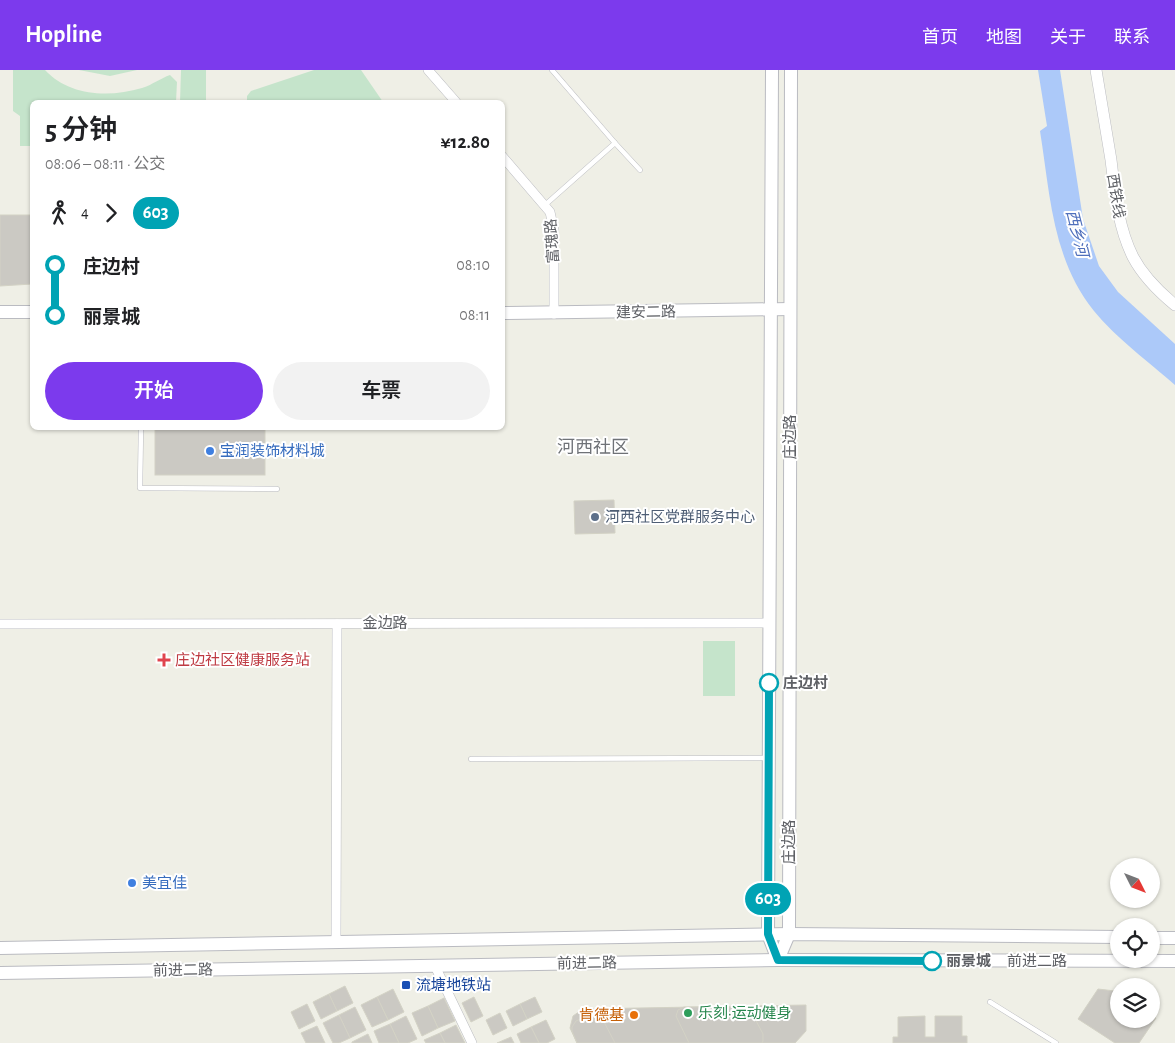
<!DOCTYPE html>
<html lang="zh">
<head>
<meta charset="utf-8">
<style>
  :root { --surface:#fff; --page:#f2f2f2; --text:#202124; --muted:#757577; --accent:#7c3aed }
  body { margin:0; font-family:"Alegreya Sans","Noto Sans SC",sans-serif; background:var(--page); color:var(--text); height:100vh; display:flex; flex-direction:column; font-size:19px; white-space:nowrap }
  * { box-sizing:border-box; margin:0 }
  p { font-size:16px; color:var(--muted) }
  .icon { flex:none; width:28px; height:28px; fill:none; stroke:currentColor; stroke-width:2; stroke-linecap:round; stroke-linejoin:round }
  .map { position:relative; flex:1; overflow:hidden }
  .drawer { position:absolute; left:30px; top:30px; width:475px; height:330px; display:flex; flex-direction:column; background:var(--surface); border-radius:8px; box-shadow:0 1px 4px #0004 }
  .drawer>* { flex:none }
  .badge { padding:0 10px; border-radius:16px; font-size:18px; line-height:32px }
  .needle { width:32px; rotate:132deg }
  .tools { position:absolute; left:1110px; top:788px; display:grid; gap:10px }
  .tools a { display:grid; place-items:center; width:50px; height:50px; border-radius:50%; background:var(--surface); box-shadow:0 1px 4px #0004; font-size:25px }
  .map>.badge { position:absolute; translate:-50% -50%; box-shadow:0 0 0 2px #fff }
  .legs { display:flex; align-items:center; gap:8px; height:55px; padding:0 15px; font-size:16px }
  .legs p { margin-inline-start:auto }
  .headline { display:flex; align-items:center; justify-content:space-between; height:85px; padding:0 15px }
  h1 { font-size:28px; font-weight:600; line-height:38px }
  .action { display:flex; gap:10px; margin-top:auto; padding:10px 15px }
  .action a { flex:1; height:58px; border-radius:30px; background:var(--accent); color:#fff; font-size:20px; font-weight:600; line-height:58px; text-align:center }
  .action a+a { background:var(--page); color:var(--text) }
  ul { padding:0 15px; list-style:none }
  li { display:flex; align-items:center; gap:18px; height:50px; font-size:19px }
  li i { display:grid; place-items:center; width:8px; height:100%; margin:0 6px; background:currentColor }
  li i::after { content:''; width:12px; height:12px; margin:-6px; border:4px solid; border-radius:50%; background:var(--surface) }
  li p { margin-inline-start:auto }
  li:first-child i { background:linear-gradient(#0000 50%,currentColor 0) }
  li:last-child i { background:linear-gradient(currentColor 50%,#0000 0) }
  header { display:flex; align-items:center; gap:30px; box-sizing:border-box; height:70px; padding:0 25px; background:var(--accent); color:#fff }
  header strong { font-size:24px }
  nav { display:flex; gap:28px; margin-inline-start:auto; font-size:18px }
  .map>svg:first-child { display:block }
</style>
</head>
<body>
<header>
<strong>Hopline</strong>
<nav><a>首页</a><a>地图</a><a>关于</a><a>联系</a></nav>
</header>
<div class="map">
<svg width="1175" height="973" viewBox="0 0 1175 973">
  <rect width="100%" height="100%" fill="#efefe6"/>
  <!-- green -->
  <g fill="#c5e4cb">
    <path d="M13,0H45C69,26 109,28 142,18C152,15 161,8 170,5L177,12L176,32H32V76H20V46L13,41Z"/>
    <polygon points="79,0 137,0 110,6"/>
    <polygon points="181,0 206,0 206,32 180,32"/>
    <polygon points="314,0 361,0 383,32 247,32 247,26 251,21"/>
    <rect x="703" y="571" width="32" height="55"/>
  </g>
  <!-- water -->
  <path fill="#acc9f9" d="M1038,0H1060L1083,149L1099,196L1118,222L1175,274V315C1150,293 1115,267 1094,241C1052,189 1050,123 1040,61L1047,56Z"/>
  <!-- building -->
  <g fill="#cbc9c3" stroke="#d3d2c5">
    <polygon points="0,145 32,145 32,214 0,216"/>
    <rect x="155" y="358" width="110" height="47"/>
    <polygon points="614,430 615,463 575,464 574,431"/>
    <polygon points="345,916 353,933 337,941 329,924"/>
    <polygon points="393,919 404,942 388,950 377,927"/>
    <polygon points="1098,919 1115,921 1119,924 1119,949 1151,949 1151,945 1156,948 1139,973 1115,973 1078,949"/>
    <polygon points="329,924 337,941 321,949 313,932"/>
    <polygon points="377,927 388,950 372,957 361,935"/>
    <polygon points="474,927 483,946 471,952 462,933"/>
    <polygon points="535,927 542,942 527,949 520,934"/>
    <polygon points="444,928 455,951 438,958 428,936"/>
    <polygon points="307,934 315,951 299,959 291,942"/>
    <polygon points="520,934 527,949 513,956 506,941"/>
    <polygon points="806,935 806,961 795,973 577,973 570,958 573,946 583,939"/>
    <polygon points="428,936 438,958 422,966 412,943"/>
    <polygon points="355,937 366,960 350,968 339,945"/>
    <polygon points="684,937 746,937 752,943 763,964 763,971 762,973 689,973 676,946 678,940"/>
    <polygon points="500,943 507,958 493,965 486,950"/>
    <polygon points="339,945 350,968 339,973 333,973 323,953"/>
    <polygon points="406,946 417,969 408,973 399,973 390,954"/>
    <polygon points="925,946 925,967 935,967 935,946 962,946 962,966 967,966 967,973 893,973 893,967 898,967 898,947"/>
    <polygon points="585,947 597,947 603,950 615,973 577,973 572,961 572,957 576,951"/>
    <polygon points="546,950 555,969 547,973 539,973 531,957"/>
    <polygon points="390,954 399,973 379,973 374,961"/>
    <polygon points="456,955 465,973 445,973 440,963"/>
    <polygon points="317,956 325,973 306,973 301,963"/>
    <polygon points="531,957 539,973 521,973 517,964"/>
    <polygon points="440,963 445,973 426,973 424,970"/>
    <polygon points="368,964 372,973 352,973 352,972"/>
    <polygon points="511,967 514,973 497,973"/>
  </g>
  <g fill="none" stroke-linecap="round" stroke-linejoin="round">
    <!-- service casing -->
    <g stroke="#bbbcc1" stroke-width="5.5">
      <g id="service">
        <polyline points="552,0 615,73 640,100"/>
        <polyline points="545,135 615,73"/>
        <polyline points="141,358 140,418 277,419"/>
        <polyline points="471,689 767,688"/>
        <polyline points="990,932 1056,973"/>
      </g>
    </g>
    <!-- minor casing -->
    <g stroke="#bbbcc1" stroke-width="10">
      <g id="minor">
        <polyline points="428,0 456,32"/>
        <polyline points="502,86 550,142 554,160 554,244"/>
        <polyline points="0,554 769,553"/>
        <polyline points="336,872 337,554"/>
        <polyline points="435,896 472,973"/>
      </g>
    </g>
    <!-- tertiary casing -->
    <g stroke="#bbbcc1" stroke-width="12">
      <path id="tertiary" d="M1096,0C1101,30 1106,60 1111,90C1115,123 1118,157 1133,187C1143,206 1158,221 1175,235"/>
    </g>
    <!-- secondary casing -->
    <g stroke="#babbc1" stroke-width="14">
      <g id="secondary">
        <polyline points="772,0 768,864 778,890"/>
        <polyline points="0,242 32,242"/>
        <polyline points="502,243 790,239"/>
        <polyline points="1151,868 1175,868"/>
        <polyline points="0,878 789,864 1119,867"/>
        <polyline points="778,890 789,864 791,0"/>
        <polyline points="0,903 778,890 1175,891"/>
      </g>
    </g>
    <!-- service -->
    <use href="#service" stroke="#fff" stroke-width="4.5"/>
    <!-- minor -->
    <use href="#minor" stroke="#fff" stroke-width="9"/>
    <!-- tertiary -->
    <use href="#tertiary" stroke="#fff" stroke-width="11"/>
    <!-- secondary -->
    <use href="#secondary" stroke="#fff" stroke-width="12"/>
  </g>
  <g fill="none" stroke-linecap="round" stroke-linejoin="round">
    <!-- line-1 casing -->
    <g stroke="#fff" stroke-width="11">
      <polyline id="line-1" points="769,613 768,864 778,890 932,891"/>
    </g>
    <!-- line-1 -->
    <use href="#line-1" stroke="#00a3b4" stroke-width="8"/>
  </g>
  <!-- markers -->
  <g fill="#3f7fe0" stroke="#fff" stroke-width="2">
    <circle cx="210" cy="381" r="5"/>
    <circle cx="132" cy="813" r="5"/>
  </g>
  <circle fill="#5c6f8a" stroke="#fff" stroke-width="2" cx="595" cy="447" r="5"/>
  <path fill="#e0444e" stroke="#fff" stroke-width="2" d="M161.5 582.5h5v5h5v5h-5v5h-5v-5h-5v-5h5z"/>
  <g fill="#fff" stroke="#00a3b4" stroke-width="2.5">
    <circle cx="769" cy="613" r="9"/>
    <circle cx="932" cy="891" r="9"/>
  </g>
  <rect fill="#1a4fb4" stroke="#fff" stroke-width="2" x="401" y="910" width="10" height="10" rx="2.5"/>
  <circle fill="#2e9e5b" stroke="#fff" stroke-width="2" cx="688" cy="943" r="5"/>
  <circle fill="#e8710a" stroke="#fff" stroke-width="2" cx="634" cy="945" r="5"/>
  <g text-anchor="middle" stroke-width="4" stroke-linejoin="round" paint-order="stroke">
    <!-- street labels -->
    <g font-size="15" fill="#5e6065" stroke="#fff">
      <text transform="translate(1116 126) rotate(81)" y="5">西铁线</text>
      <text transform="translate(552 171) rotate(-94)" y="5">富瑰路</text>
      <text transform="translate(646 242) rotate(-1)" y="5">建安二路</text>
      <text transform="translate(790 367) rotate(-90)" y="5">庄边路</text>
      <text x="385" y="558">金边路</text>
      <text transform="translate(789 772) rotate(-90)" y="5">庄边路</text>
      <text x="1037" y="896">前进二路</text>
      <text transform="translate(587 893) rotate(-1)" y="5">前进二路</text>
      <text transform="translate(183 900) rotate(-1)" y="5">前进二路</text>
    </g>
    <!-- shop labels -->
    <g font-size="15" fill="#366cbe" stroke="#fff" text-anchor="start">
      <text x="220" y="386">宝润装饰材料城</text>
      <text x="142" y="818">美宜佳</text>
    </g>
    <!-- service labels -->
    <g font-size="15" fill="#4e5e75" stroke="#fff" text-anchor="start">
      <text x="605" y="452">河西社区党群服务中心</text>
    </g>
    <!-- health labels -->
    <g font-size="15" fill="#be3a42" stroke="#fff" text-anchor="start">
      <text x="175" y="595">庄边社区健康服务站</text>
    </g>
    <!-- stop labels -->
    <g font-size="15" font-weight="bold" fill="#5e6065" stroke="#fff" text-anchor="start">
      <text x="783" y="618">庄边村</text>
      <text x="946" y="896">丽景城</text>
    </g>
    <!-- transit labels -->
    <g font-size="15" fill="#164399" stroke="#fff" text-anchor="start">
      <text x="416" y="920">流塘地铁站</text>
    </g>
    <!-- leisure labels -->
    <g font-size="15" fill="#27864d" stroke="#fff" text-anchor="start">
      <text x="698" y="948">乐刻·运动健身</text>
    </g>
    <!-- food labels -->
    <g font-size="15" fill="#c56008" stroke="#fff" text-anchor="end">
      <text x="624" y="950">肯德基</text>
    </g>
    <!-- water labels -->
    <g font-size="16" font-style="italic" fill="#5070bc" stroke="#fff">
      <text transform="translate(1078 163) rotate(76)" y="6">西乡河</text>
    </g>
    <!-- quarter labels -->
    <g font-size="18" fill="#6f7277" stroke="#fff">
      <text x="593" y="383">河西社区</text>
    </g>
  </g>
</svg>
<div class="tools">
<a><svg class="needle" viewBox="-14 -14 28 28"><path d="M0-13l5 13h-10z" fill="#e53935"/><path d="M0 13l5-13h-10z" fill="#757577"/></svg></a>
<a><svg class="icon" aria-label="locate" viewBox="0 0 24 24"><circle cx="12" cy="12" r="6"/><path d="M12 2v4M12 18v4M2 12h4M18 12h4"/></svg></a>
<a><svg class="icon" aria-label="layers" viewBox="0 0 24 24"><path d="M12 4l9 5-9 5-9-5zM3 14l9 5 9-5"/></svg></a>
</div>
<b class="badge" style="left:768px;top:829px;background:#00a3b4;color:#fff">603</b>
<section class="drawer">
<div class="headline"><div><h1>5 分钟</h1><p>08:06 – 08:11 · 公交</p></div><b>¥12.80</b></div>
<div class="legs"><svg class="icon" aria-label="walk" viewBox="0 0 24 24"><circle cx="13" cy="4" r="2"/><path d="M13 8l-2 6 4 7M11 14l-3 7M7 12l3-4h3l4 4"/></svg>4<svg class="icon" aria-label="forward" viewBox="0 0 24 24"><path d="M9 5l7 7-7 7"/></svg><b class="badge" style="background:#00a3b4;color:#fff">603</b></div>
<ul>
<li><i style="color:#00a3b4"></i><b>庄边村</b><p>08:10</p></li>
<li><i style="color:#00a3b4"></i><b>丽景城</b><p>08:11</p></li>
</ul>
<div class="action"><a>开始</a><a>车票</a></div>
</section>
</div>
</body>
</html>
